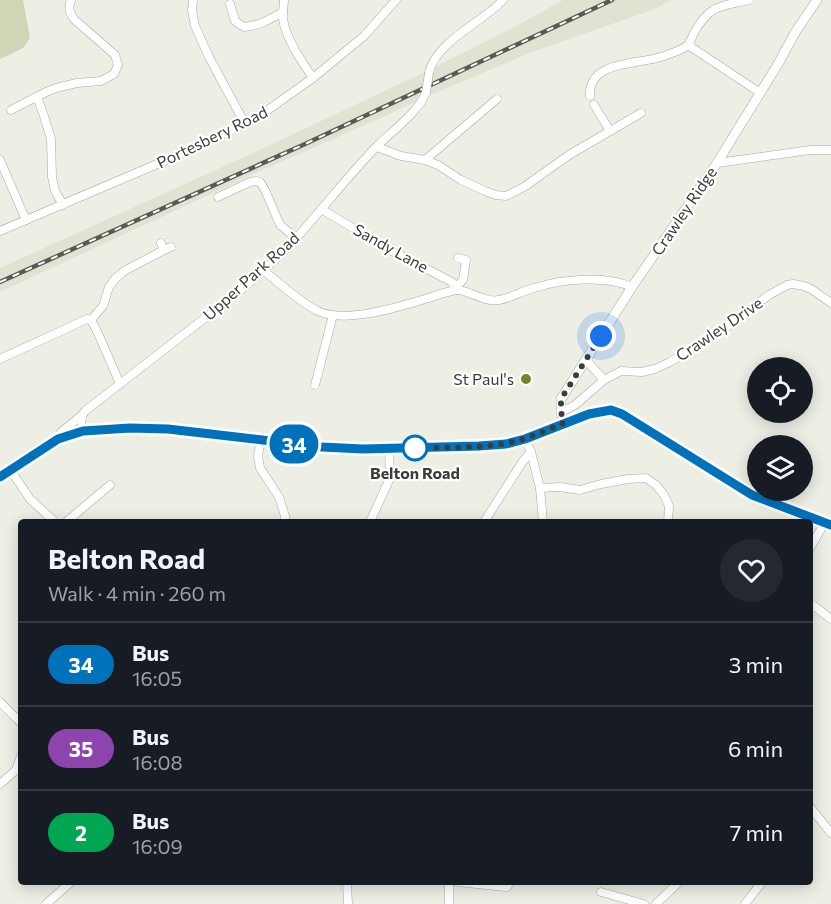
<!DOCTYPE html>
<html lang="en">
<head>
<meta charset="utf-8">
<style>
  :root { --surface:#171b24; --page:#242831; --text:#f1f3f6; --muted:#9ea1a6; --line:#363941 }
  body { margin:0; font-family:Commissioner,sans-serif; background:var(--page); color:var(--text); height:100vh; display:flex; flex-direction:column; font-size:22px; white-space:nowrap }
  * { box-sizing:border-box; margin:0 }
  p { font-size:20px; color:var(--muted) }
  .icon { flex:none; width:33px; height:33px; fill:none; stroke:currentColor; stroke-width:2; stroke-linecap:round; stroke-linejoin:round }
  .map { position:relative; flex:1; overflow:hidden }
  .details { position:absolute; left:18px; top:519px; width:795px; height:366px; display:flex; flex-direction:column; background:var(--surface); border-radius:6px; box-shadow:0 3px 15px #0003 }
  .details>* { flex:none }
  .badge { padding:0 12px; border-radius:20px; font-size:21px; line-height:39px }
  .buttons { position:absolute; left:747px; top:357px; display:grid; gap:12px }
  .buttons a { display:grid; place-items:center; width:66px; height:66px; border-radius:50%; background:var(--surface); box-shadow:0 3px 15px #0003; font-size:30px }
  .you { position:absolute; width:30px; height:30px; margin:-15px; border:4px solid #fff; border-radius:50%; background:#1a73e8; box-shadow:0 0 0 9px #1a73e833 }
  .map>.badge { position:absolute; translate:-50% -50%; box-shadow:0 0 0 3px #fff }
  .round { display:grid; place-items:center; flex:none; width:63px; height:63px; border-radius:32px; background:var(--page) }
  .headline { display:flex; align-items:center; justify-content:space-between; height:102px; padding:0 30px }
  h1 { font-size:28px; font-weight:700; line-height:45px }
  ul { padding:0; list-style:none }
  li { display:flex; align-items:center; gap:18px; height:84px; padding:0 30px; border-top:2px solid var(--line) }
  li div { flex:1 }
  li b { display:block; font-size:22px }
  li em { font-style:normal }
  li .badge { min-width:66px; font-weight:700; text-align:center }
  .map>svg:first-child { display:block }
</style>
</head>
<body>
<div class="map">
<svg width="831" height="904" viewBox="0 0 831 904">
  <rect width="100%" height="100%" fill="#edefe5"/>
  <!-- built -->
  <polygon fill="#e0e3d2" points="563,0 671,0 655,9 532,52 428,96 374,121 258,172 0,292 0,268 251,154 427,71 518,25"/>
  <!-- green -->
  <polygon fill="#d0d5b6" points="0,0 23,0 30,38 23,48 0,59"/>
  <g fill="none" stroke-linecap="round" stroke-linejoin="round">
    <!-- minor casing -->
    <g stroke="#a7a9a0" stroke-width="9">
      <g id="minor">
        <polyline points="193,0 192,10 195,26 209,57 245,124"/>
        <path d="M284,0C284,6 282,13 283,19C286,39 302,62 313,78"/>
        <path d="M230,4L235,21L244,27C259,26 270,19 283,12"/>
        <polyline points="688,45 759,92"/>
        <path d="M429,73C435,42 483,22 503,0"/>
        <path d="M590,96C588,59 641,65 664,56C671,53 684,50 689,44C691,40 693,35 695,31C699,24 706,15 713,10C723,4 737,3 749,0"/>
        <polyline points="37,97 43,113 51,139 52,177 55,191 63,205"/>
        <polyline points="594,105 610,131"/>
        <path d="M11,110L46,92L56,88L77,83L101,81L114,74L118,65L115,55L75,20C69,13 68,8 71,0"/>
        <polyline points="377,147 401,156 425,160 438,165 461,180 485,191 496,195 506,196 524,187 569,155 641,113"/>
        <polyline points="0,160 26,220"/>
        <polyline points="425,160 497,99"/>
        <polyline points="717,163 810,150 831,150"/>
        <polyline points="218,197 250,182 256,181 260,182 265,190 280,225 296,238"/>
        <polyline points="321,209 392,251 452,282 458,290"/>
        <polyline points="0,231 176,156 245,124 265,112 313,78 364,36 396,0"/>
        <polyline points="161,243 164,250 171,247"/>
        <path d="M263,270C281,284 298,301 318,311C344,324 398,307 425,299C435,296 445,292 456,290C468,289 483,303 499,300C511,298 522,291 534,288C562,279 605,275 632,287"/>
        <polyline points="456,287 463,280 466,260 458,258"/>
        <polyline points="91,320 103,306 109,287 115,279 124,271 164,250"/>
        <polyline points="0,359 87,319 91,320 97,331 120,384"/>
        <polyline points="586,360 604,380"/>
        <polyline points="315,385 333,315"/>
        <polyline points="561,412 575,405 604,380 621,371 642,372 655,369 670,362 728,326 769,295 787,285 793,284 804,286 811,289 831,303"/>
        <path d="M83,431C81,425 80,417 85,411L241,290C260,273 281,256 298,236C324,207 349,175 377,146C391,132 420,111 426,92"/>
        <polyline points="58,439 60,433 82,415"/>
        <polyline points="525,439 531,452 540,488 543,522"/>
        <polyline points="261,440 258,456 260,468 279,497 285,516 285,522"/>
        <polyline points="11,471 30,499 55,522"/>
        <polyline points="540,488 560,487 580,490 601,484 628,479 646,478 656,485 664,495 669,506 668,522"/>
        <polyline points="66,522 110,485"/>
        <polyline points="370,522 390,478 389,449"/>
        <polyline points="484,522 523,461 531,452"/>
        <polyline points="810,548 825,522"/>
        <polyline points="810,605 814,606 831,619"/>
        <polyline points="0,702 21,723"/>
        <polyline points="0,784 16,770 21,756"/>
        <polyline points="810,807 831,833"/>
        <polyline points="347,882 348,904"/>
        <polyline points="449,882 449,904"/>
        <polyline points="458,882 505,887 507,887 510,882"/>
        <polyline points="601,892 644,904"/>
        <polyline points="46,904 71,882"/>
        <polyline points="656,904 679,882"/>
        <polyline points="745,904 762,882"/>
      </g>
    </g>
    <!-- tertiary casing -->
    <g stroke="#a7a9a0" stroke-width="10">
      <g id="tertiary">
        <polyline points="564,423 561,412 561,399 632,287 717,163 778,64 796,31 817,0"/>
        <polyline points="0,477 58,439 83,431 130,428 168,429 322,447 363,449 479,446 506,444 525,439 589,414 611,409 622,413 752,495 831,525"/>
      </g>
    </g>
    <!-- minor -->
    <use href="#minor" stroke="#fff" stroke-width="8"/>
    <!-- tertiary -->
    <use href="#tertiary" stroke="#fff" stroke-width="9"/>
    <!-- rail casing -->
    <g stroke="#595a55" stroke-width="4.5">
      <polyline id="rail" points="0,282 305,144 612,0"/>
    </g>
    <!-- rail -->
    <use href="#rail" stroke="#fff" stroke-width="2" stroke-dasharray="7" stroke-linecap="butt"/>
    <!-- minor-bridge casing -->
    <g stroke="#a7a9a0" stroke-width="9" stroke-linecap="butt">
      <polyline id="minor-bridge" points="426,92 429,73"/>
    </g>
    <!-- minor-bridge -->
    <use href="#minor-bridge" stroke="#fff" stroke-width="8"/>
  </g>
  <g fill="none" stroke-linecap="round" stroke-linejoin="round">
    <!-- line casing -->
    <g stroke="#fff" stroke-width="14">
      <polyline id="line" points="0,477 58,439 83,431 130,428 168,429 322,447 363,449 479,446 506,444 525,439 589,414 611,410 622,414 752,495 831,525"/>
    </g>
    <!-- line -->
    <use href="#line" stroke="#0072bc" stroke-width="9"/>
    <!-- walk -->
    <path stroke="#3c3d39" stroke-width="6" stroke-dasharray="0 10.8" d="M415,448C447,447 481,449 512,442C530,438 547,430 564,423L561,412V399L601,336"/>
  </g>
  <!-- markers -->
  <circle fill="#79812d" stroke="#fff" stroke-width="2" cx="526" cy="379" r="6"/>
  <circle fill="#fff" stroke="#0072bc" stroke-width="3" cx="415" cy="448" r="12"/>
  <g text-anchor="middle" stroke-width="4.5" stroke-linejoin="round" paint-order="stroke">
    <!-- street labels -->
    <g font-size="16" fill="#3c3d39" stroke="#fff">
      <text transform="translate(212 137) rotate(-26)" y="6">Portesbery Road</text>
      <text transform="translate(684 211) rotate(-56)" y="6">Crawley Ridge</text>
      <text transform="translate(391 248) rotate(29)" y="6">Sandy Lane</text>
      <text transform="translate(251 276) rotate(-42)" y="6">Upper Park Road</text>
      <text transform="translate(719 329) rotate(-34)" y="6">Crawley Drive</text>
    </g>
    <!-- poi labels -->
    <g font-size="16" fill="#3c3d39" stroke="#fff" text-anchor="end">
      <text x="514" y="385">St Paul's</text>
    </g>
    <!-- stop labels -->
    <g font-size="16" font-weight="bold" fill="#3c3d39" stroke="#fff">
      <text x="415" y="479">Belton Road</text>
    </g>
  </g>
</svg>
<div class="buttons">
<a><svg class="icon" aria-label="locate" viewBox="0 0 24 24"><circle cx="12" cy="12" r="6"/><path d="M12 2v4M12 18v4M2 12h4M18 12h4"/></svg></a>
<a><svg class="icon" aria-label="layers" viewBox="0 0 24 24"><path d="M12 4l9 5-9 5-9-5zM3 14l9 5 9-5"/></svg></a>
</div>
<div class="you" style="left:601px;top:336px"></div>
<b class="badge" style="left:294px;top:444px;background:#0072bc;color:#fff">34</b>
<section class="details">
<div class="headline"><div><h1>Belton Road</h1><p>Walk · 4 min · 260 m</p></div><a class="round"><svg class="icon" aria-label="heart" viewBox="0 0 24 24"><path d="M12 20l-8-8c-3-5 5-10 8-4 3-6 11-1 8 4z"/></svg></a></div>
<ul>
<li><span class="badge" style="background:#0072bc;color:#fff">34</span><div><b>Bus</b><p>16:05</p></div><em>3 min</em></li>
<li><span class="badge" style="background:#8e44ad;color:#fff">35</span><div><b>Bus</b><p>16:08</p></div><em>6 min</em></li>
<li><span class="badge" style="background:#00a651;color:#fff">2</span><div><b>Bus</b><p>16:09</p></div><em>7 min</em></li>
</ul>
</section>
</div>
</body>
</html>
